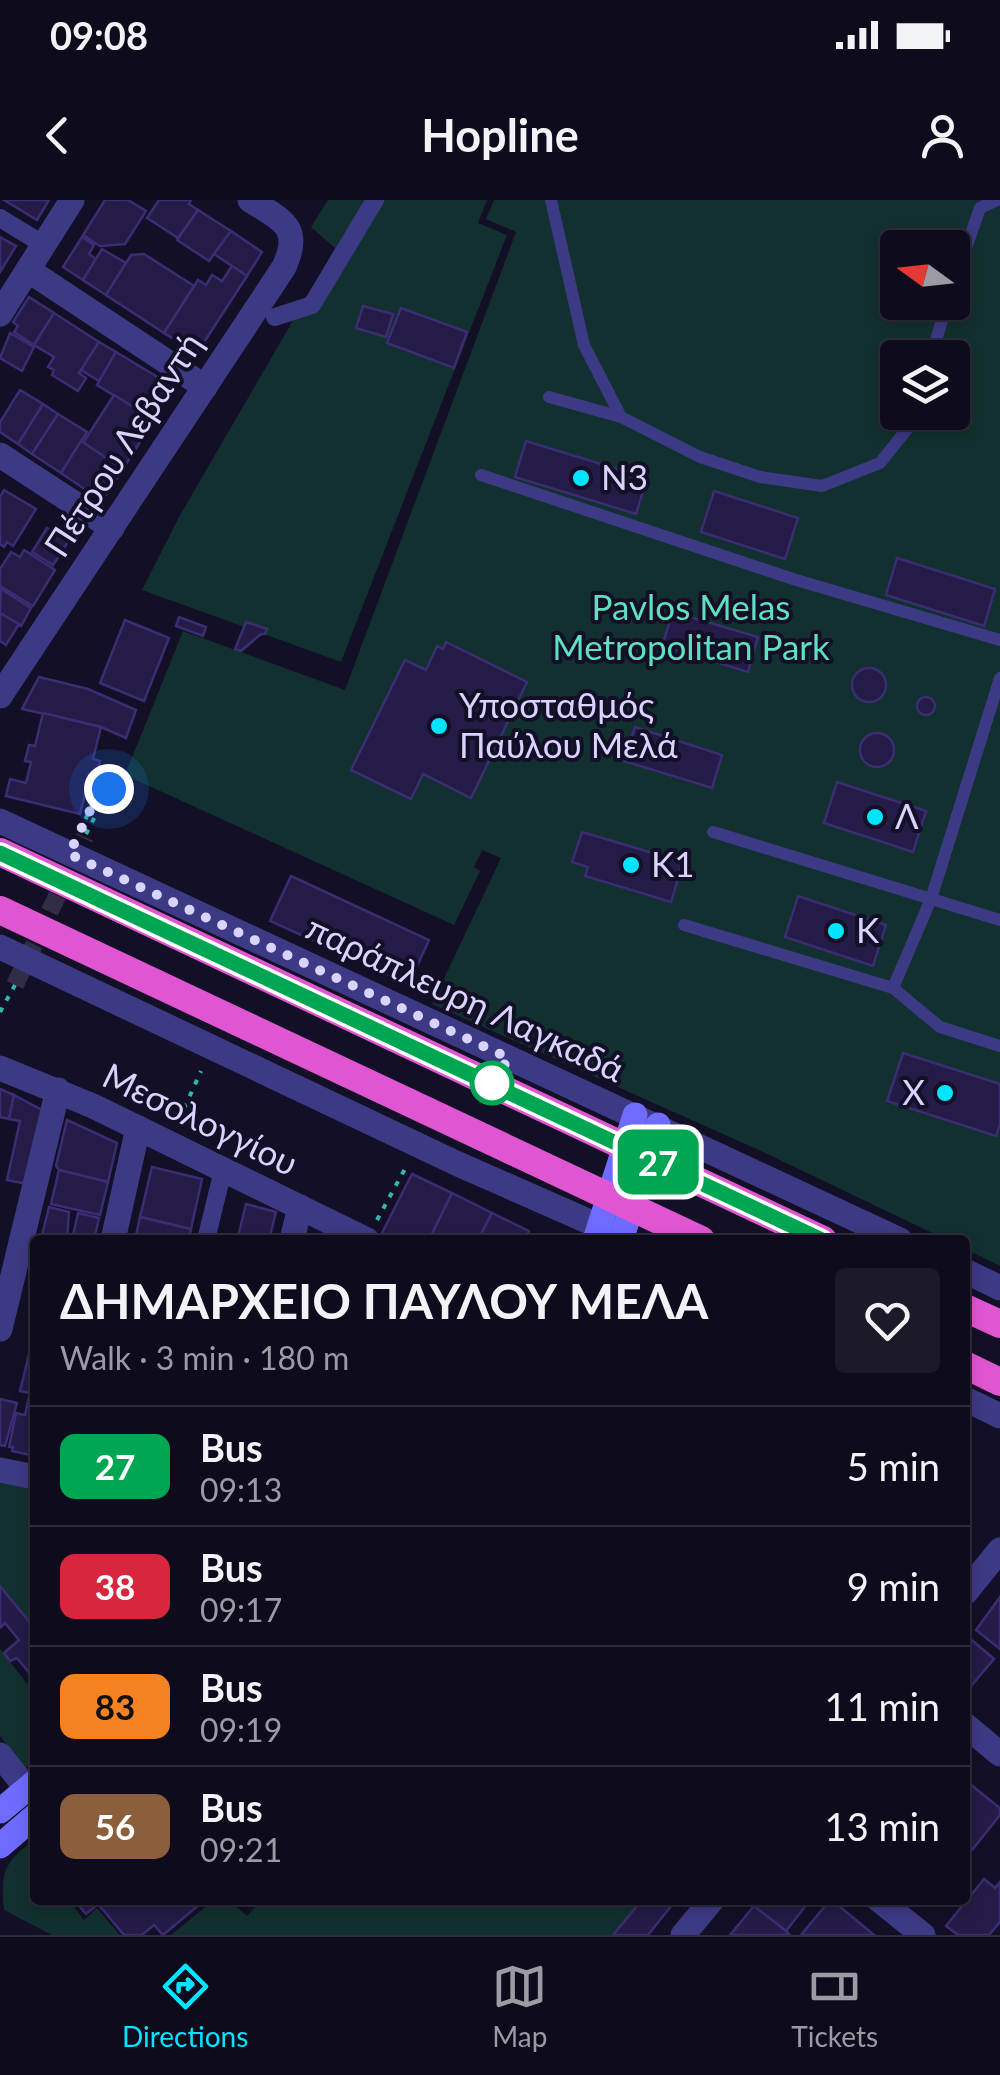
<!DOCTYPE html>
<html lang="en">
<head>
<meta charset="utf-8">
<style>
  :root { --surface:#0e0b1c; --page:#1c1929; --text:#f1f3f6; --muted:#9b9ba3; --line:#2e2b3b; --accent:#00e5ff }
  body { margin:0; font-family:Lato,sans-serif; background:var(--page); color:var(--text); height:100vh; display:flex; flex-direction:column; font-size:38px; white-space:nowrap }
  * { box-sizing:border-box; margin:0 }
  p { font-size:32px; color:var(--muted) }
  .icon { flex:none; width:55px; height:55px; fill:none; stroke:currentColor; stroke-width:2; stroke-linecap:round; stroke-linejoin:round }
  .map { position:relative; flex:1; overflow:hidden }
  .panel { position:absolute; left:30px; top:1035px; width:940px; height:670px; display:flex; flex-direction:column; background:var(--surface); border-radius:10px; box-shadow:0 5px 15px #0003,0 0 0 2px var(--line) }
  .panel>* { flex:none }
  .badge { padding:0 20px; border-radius:15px; font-size:35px; line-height:65px }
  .needle { width:65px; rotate:285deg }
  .controls { position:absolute; left:880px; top:30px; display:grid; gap:20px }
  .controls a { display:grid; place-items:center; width:90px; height:90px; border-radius:10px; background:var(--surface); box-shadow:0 5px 15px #0003,0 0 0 2px var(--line); font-size:50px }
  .you { position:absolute; width:50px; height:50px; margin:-25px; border:8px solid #fff; border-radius:50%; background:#1a73e8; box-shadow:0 0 0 15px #1a73e833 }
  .map>.badge { position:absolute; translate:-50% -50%; box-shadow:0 0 0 5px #fff }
  .round { display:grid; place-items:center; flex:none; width:105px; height:105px; border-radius:10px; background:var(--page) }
  .overview { display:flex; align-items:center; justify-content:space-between; height:170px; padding:0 30px }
  h1 { font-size:48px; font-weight:700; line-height:75px }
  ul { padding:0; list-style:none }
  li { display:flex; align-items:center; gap:30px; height:120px; padding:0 30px; border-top:2px solid var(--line) }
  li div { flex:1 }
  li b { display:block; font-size:38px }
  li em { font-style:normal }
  li .badge { min-width:110px; font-weight:700; text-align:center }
  .status { display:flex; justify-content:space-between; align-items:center; height:70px; padding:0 50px; background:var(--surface); direction:ltr }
  .status svg { height:28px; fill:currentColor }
  header { display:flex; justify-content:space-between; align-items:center; height:130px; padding:0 30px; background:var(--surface); font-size:45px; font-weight:700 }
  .tab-bar { display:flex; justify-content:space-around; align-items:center; height:140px; border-top:2px solid var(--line); background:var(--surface); font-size:28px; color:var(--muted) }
  .tab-bar a { display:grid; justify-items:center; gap:5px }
  .tab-bar .active { color:var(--accent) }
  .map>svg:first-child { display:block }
</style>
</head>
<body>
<div class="status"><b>09:08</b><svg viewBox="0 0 49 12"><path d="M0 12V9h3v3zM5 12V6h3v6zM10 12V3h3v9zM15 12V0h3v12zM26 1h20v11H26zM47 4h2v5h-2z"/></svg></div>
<header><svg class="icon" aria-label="back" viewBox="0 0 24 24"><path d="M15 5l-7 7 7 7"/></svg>Hopline<svg class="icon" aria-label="person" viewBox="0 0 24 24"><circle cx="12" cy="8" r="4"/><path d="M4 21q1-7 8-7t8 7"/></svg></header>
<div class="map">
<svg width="1000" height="1735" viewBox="0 0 1000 1735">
  <rect width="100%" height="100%" fill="#130f26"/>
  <!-- green -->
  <g fill="#12302f" fill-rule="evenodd">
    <polygon points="328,0 487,0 478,23 507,35 341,462 142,390 179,317 335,48 311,27"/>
    <path d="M494,0H1000V1066L965,1049V1040H947L761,951L432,804L501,658L482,650L474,667L480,671L454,725L125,575L183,431L345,490L516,32L486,19ZM898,48H952V102H898ZM898,158H952V212H898Z"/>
    <polygon points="0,1279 35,1286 35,1429 0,1386"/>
    <polygon points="0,1449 32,1490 35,1489 35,1560 26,1568 0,1536"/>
    <path d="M35,1639V1700H69L84,1720L97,1708L120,1735H52L4,1710C0,1670 5,1662 35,1639Z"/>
    <polygon points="214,1700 229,1700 247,1716 261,1700 676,1700 648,1735 171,1735"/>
  </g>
  <!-- building -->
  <g fill="#241b47" stroke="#3b2d73" stroke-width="2.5">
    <polygon points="4,0 49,0 37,20"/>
    <polygon points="105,0 128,0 146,11 125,44 100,46 83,35"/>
    <polygon points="159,0 191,0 189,4 198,10 178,38 147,18"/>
    <polygon points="198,10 231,31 209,61 177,40"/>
    <polygon points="231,31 262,52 247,76 214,54"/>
    <polygon points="0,37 16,46 0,72"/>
    <polygon points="82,37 94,45 89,54 96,59 83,80 63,67"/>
    <polygon points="102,49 126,63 106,95 83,80"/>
    <polygon points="144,54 194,86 164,133 106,95 131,55"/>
    <polygon points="232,66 247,76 197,153 164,133 198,80 206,85 212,75 222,81"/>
    <polygon points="29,97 54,113 34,145 14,132 18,126 13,122"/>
    <polygon points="363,106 393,114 386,137 356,128"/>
    <polygon points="401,108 467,132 454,168 387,143"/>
    <polygon points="54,113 99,142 79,173 86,178 78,191 52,175 54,170 48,167 54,157 34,145"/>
    <polygon points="10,133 34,147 22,171 0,158"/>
    <polygon points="99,142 116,152 99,181 81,170"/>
    <polygon points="116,152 174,187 154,220 97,185"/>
    <polygon points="20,190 43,204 18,244 0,232 0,222"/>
    <polygon points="114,195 154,220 123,269 83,243"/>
    <polygon points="43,204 58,214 32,254 18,244"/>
    <polygon points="58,214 87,232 61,273 32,254"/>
    <polygon points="81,241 123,269 102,301 61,273"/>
    <polygon points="526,241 647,278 636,314 515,277"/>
    <polygon points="4,290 36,309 13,346 7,342 4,347 0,344 0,297"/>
    <polygon points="714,291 798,318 785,359 701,332"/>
    <polygon points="47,328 68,342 53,365 32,352"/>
    <polygon points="24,350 55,370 33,406 0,386 0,369 11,352 20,357"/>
    <polygon points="897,358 995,389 984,426 886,395"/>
    <polygon points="1,389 31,408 21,426 0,413"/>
    <polygon points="673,412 758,437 748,472 662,446"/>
    <polygon points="0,413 19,424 6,445 0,441"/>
    <polygon points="179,417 206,427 203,436 176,426"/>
    <polygon points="125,420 169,438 144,501 100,483"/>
    <polygon points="246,422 267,429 265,434 261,434 241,451 235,449"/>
    <polygon points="446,442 527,482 471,598 423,574 411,599 351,570 405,460 426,470 437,446 443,449"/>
    <circle cx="869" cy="485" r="17"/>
    <polygon points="39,477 88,489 136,510 126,538 101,527 22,509"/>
    <circle cx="926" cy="506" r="9"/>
    <polygon points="43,513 101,527 93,559 100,561 96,576 90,574 80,614 6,596 10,579 26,583 31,562 25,561 29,545 35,546"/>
    <polygon points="635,527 722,555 712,588 624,561"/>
    <circle cx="877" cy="550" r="17"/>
    <polygon points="837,582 926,611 913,652 824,623"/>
    <polygon points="582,632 683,662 671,702 585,676 588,667 572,662"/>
    <polygon points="291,676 429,740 409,784 270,721"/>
    <polygon points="798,696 886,725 873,766 785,737"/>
    <polygon points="903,853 1000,884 1000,924 996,936 887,901"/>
    <polygon points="0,889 14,895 9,919 0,917"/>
    <polygon points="14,895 42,910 27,984 7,980 20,921 9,919"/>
    <polygon points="67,920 117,943 108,982 59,970 56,966"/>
    <polygon points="152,967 202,979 191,1029 140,1017"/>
    <polygon points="59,970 108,982 100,1015 51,1004"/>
    <polygon points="412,974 452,993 429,1040 395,1040 382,1033"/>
    <polygon points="452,993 492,1013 478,1040 429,1040"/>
    <polygon points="246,1004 276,1012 269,1040 241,1040 238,1037"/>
    <polygon points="49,1007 69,1012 67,1040 51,1040 42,1035"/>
    <polygon points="78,1013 99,1018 94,1040 72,1040"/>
    <polygon points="492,1013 529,1031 525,1040 478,1040"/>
    <polygon points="140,1017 191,1029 188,1040 135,1040"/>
    <polygon points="31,1146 35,1147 35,1194 20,1191"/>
    <polygon points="29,1197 35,1198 35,1256 12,1251 13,1247 9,1247 16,1213 25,1215"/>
    <polygon points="0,1199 17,1203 5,1246 0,1245"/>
    <polygon points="0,1386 35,1429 35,1480 17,1458 10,1461 4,1453 19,1440 5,1423 0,1428"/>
    <polygon points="1000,1397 1000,1449 976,1430"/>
    <polygon points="967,1436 994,1459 965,1493 965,1438"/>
    <polygon points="965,1580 1000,1608 1000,1615 972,1650 965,1645"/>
    <polygon points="984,1679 995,1688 1000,1682 1000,1722 989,1735 958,1735 946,1726"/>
    <polygon points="74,1700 205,1700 163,1735 154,1725 142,1735 124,1735 98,1704 86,1714"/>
    <polygon points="642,1700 676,1700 648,1735 613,1735"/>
    <polygon points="759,1700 810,1700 786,1731 754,1706"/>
    <polygon points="830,1700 832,1700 874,1735 801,1735"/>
    <polygon points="754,1706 786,1731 790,1735 730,1735"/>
  </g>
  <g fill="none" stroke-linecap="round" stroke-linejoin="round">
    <!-- pedestrian-tunnel -->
    <polyline stroke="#312d47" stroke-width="18" stroke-dasharray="18 9" stroke-linecap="butt" points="15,785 85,637"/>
    <!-- path -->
    <g stroke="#2fb8b0" stroke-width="4" stroke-dasharray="5 8" stroke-linecap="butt">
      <polyline points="80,631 101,586 109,589"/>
      <polyline points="86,634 109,589"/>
      <polyline points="0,812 15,785"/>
      <polyline points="179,920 201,871"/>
      <polyline points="377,1020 406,967"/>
    </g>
    <!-- service -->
    <g stroke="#3d3a85" stroke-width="12">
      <polyline points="551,0 584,145 621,217"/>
      <polyline points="952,88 980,8 997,0"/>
      <polyline points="931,158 947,102"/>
      <polyline points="549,197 621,217 700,257 760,277 822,286 880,263 915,219 917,212"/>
      <polyline points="481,275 793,379 1000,440"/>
      <polyline points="713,632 1000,720"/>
      <polyline points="684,725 893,788 940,827 1000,846"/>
      <polyline points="893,788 931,699 1000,478"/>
    </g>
    <!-- pedestrian -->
    <g stroke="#3d3a85" stroke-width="18">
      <polyline points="0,18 44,45"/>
      <polyline points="275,117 312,105 375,0"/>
      <polyline points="206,1040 223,970"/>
    </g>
    <!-- minor -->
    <g stroke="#3d3a85" stroke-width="25">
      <polyline points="28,70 205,187"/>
      <polyline points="0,255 112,328"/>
      <path d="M0,496L284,67C303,26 281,20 250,0"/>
      <polyline points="0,868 93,906 367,1040"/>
      <polyline points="113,1040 138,928"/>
      <polyline points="292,1040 300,1007"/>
      <polyline points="0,1129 58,890"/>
      <polyline points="0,1270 35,1277"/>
      <polyline points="965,1393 1000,1350"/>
      <polyline points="965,1525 1000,1554"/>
      <polyline points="0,1555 27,1589"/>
      <polyline points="879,1700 923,1735"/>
      <polyline points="683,1735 712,1700"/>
    </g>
    <!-- tertiary -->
    <g stroke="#3d3a85" stroke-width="25">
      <polyline points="0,114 72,0"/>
      <polyline points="0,621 900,1040"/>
      <polyline points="0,747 458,964 617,1034"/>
      <polyline points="965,1071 1000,1088"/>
      <polyline points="965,1199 1000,1216"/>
    </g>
    <!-- secondary -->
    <g stroke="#6f6bff" stroke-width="25">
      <polyline points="595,1040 635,915"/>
      <polyline points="621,1040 658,925"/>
      <polyline points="0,1611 35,1582"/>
      <polyline points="0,1646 35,1616"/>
    </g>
    <!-- trunk -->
    <g stroke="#e055d1" stroke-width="28">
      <polyline points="0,652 823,1040"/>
      <polyline points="0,710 701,1040"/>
      <polyline points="965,1108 1000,1124"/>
      <polyline points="965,1165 1000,1182"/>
    </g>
  </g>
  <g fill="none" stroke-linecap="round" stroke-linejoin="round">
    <!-- line casing -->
    <g stroke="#fff" stroke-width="22">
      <polyline id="line" points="0,653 822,1040"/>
    </g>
    <!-- line -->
    <use href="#line" stroke="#00a651" stroke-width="15"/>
    <!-- walk -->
    <polyline stroke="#d9d4ff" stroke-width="10" stroke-dasharray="0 18" points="109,589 102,586 69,654 509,858 492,883"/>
  </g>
  <!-- markers -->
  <g fill="#00e5ff" stroke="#130f26" stroke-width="4">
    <circle cx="581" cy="278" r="10"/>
    <circle cx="439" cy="526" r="10"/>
    <circle cx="875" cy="617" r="10"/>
    <circle cx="631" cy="665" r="10"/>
    <circle cx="836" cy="731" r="10"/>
    <circle cx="945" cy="893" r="10"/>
  </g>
  <circle fill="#fff" stroke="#00a651" stroke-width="5" cx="492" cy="883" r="20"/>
  <g text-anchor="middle" stroke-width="8" stroke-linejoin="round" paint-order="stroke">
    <!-- street labels -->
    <g font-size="35" fill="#d9d4ff" stroke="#130f26">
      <text transform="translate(124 245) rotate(-57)" y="12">Πέτρου Λεβαντή</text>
      <text transform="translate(465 799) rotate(25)" y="12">παράπλευρη Λαγκαδά</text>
      <text transform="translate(200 920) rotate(26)" y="12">Μεσολογγίου</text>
    </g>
    <!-- poi labels -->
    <g font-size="35" fill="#d9d4ff" stroke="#130f26" text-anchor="start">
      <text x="601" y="290">Ν3</text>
      <text x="459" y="518">Υποσταθμός<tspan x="459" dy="40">Παύλου Μελά</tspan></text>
      <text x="895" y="629">Λ</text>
      <text x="651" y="677">Κ1</text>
      <text x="856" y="743">Κ</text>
      <text x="925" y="905" text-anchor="end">Χ</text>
    </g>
    <!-- park labels -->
    <g font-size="35" fill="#5fe0c0" stroke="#130f26">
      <text x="691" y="420">Pavlos Melas<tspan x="691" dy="40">Metropolitan Park</tspan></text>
    </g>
  </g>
</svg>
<div class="controls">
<a><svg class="needle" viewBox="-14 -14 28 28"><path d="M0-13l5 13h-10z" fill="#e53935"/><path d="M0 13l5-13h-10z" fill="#9b9ba3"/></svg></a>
<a><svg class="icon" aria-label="layers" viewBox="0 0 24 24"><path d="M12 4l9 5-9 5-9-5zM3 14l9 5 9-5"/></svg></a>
</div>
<div class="you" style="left:109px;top:589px"></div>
<b class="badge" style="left:658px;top:962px;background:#00a651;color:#fff">27</b>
<section class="panel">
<div class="overview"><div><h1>ΔΗΜΑΡΧΕΙΟ ΠΑΥΛΟΥ ΜΕΛΑ</h1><p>Walk · 3 min · 180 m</p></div><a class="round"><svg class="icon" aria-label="heart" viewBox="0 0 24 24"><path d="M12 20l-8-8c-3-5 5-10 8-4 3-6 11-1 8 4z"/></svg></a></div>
<ul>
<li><span class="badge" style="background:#00a651;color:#fff">27</span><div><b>Bus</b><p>09:13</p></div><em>5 min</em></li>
<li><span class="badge" style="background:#d7263d;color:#fff">38</span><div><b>Bus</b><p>09:17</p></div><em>9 min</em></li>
<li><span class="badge" style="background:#f58220;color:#111">83</span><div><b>Bus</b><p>09:19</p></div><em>11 min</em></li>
<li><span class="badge" style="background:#8b5e3c;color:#fff">56</span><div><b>Bus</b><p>09:21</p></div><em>13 min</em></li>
</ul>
</section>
</div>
<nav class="tab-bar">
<a class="active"><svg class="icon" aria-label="directions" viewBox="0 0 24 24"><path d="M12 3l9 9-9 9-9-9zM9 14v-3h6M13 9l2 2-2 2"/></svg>Directions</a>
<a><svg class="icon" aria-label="map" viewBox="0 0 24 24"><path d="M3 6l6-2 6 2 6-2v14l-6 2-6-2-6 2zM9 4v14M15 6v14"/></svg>Map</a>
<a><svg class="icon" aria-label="tickets" viewBox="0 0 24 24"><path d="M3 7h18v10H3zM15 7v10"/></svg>Tickets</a>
</nav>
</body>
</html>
